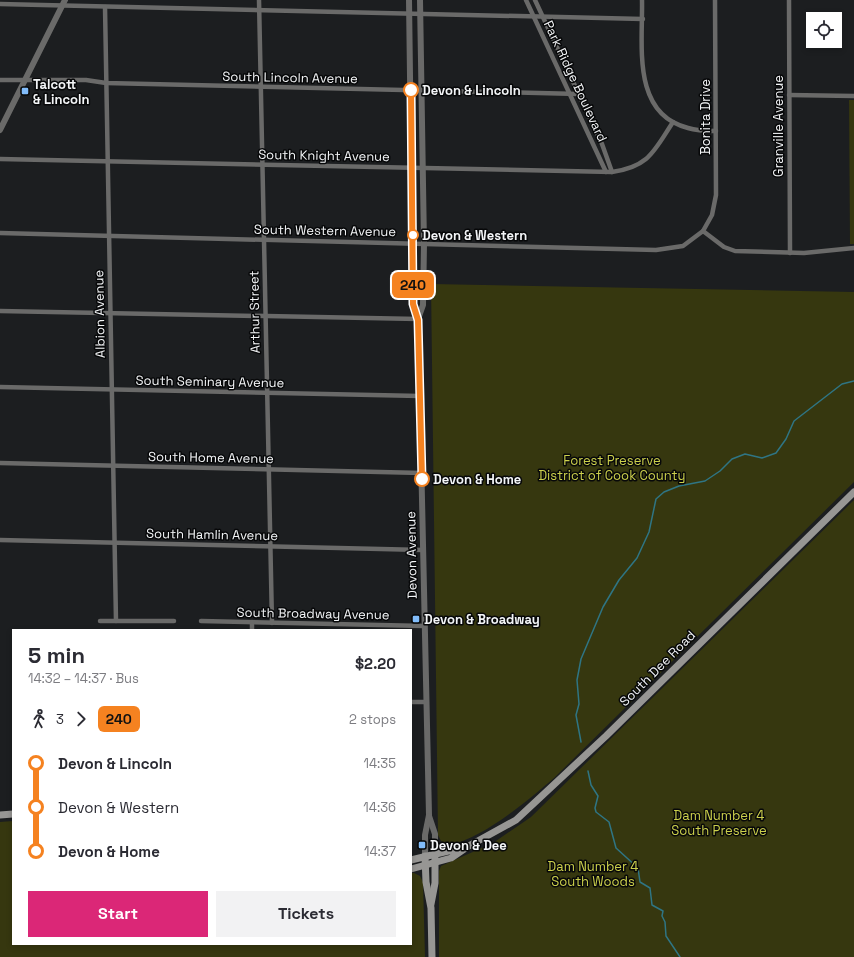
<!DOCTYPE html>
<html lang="en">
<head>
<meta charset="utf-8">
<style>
  :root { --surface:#fff; --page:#f2f2f3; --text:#2b2b33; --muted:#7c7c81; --accent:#db2777 }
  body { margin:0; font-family:"Space Grotesk",sans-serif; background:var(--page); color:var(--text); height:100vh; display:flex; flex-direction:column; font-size:15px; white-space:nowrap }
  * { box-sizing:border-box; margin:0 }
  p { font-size:13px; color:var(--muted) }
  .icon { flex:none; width:22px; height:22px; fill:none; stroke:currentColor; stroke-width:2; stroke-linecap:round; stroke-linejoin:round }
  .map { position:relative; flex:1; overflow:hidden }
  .details { position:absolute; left:12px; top:629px; width:400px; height:316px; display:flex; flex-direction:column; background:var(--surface); border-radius:0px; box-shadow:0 2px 6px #0003 }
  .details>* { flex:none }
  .badge { padding:0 8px; border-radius:6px; font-size:14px; line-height:26px }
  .controls { position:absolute; left:806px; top:12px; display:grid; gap:8px }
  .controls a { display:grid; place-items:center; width:36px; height:36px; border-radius:0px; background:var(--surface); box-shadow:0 2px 6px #0003; font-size:20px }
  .map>.badge { position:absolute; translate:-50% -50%; box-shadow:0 0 0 2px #fff }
  .legs { display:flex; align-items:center; gap:6px; height:44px; padding:0 16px; font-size:13px }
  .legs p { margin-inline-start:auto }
  .overview { display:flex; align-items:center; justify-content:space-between; height:68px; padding:0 16px }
  h1 { font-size:22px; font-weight:800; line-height:30px }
  .primary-button { display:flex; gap:8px; margin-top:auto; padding:8px 16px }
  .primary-button a { flex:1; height:46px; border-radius:0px; background:var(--accent); color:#fff; font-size:16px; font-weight:800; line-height:46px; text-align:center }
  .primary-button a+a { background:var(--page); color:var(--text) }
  ul { padding:0 16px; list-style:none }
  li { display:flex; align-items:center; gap:14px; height:44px; font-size:15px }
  li i { display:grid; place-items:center; width:6px; height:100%; margin:0 5px; background:currentColor }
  li i::after { content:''; width:10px; height:10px; margin:-5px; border:3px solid; border-radius:50%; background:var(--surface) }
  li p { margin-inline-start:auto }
  li:first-child i { background:linear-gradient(#0000 50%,currentColor 0) }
  li:last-child i { background:linear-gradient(currentColor 50%,#0000 0) }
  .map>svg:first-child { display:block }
</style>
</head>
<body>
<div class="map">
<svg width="854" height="957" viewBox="0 0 854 957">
  <rect width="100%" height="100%" fill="#1c1e20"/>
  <!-- green -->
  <g fill="#36370f">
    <polygon points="849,100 854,100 854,244 850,244"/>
    <path d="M431,284L854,292V482L554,778C527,801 484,838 449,845L441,841L438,835Z"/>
    <polygon points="854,500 854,957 439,957 439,871 441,866 493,843 531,817"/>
    <polygon points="13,821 13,944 411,944 411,873 414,873 420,876 423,882 425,957 0,957 0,822"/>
  </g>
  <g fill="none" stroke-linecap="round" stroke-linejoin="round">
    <!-- stream -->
    <g stroke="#2f7584" stroke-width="1.5">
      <polyline points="581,742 576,715 579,704 577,680 581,659 603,607 619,580 637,558 649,532 656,499 664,492 679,486 705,481 720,471 732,459 745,454 762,458 776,453 786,439 794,421 842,384 854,381"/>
      <polyline points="588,771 591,785 598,796 595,808 596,812 609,822 616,848 638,868 640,882 650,888 652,905 663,911 662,916 665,922 666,936 680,957"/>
    </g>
    <!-- minor -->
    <g stroke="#6a6a69" stroke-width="4.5">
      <polyline points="259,0 272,623"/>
      <polyline points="526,0 606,172"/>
      <polyline points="535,0 602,144 612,172"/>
      <path d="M642,0C643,44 631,114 688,128C697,131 707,131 716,131"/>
      <polyline points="789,0 790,253"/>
      <polyline points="0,4 643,19"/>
      <polyline points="105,7 116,621"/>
      <polyline points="0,80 86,80 106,83 579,94"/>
      <polyline points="789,95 854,96"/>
      <path d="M0,159L612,172C649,167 654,151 673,122"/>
      <polyline points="703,231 712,215 716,195 715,0"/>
      <polyline points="0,233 656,250 683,246 703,231 724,247 735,251 804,253 854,248"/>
      <polyline points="0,311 418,319"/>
      <polyline points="0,387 420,396"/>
      <polyline points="0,463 422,473"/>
      <polyline points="0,540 423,550"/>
      <polyline points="100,621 174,621"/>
      <polyline points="201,621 425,626"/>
      <polyline points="252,622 252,630"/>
      <polyline points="411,702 426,702"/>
    </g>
    <!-- tertiary -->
    <g stroke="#6a6a69" stroke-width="6">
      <polyline points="409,0 413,304 418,319"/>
      <polyline points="420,0 424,244 423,305 418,319 429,815 425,835 425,856"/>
      <polyline points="0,130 65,0"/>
      <polyline points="429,816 435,834 435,853"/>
    </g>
    <!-- secondary -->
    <g stroke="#979694" stroke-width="7">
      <polyline points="0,815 13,814"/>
      <polyline points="425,856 426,882 431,908 432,957"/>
      <polyline points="411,860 465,847"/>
      <polyline points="411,869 451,858 467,847 516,820 606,736 854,492"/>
      <polyline points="431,904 435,883 435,858"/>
    </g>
  </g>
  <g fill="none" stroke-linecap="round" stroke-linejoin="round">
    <!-- line-1 casing -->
    <g stroke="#fff" stroke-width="9">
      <polyline id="line-1" points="411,90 413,304 418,320 422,479"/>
    </g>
    <!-- line-1 -->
    <use href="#line-1" stroke="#f58220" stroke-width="6"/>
  </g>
  <!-- markers -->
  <g fill="#fff" stroke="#f58220" stroke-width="2">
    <circle cx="411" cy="90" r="7"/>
    <circle cx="413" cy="235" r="5"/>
    <circle cx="422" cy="479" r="7"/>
  </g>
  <g fill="#81bcfa" stroke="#070809" stroke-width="1.5">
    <rect x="21" y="87" width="8" height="8" rx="2"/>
    <rect x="412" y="615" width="8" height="8" rx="2"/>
    <rect x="418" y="841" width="8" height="8" rx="2"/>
  </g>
  <g text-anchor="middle" stroke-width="3" stroke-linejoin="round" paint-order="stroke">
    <!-- street labels -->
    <g font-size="13" fill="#f3f5f7" stroke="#070809">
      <text transform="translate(290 77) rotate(1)" y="5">South Lincoln Avenue</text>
      <text transform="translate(576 81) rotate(65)" y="5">Park Ridge Boulevard</text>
      <text transform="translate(705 117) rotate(-90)" y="5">Bonita Drive</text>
      <text transform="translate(778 126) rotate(-90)" y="5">Granville Avenue</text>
      <text transform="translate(324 155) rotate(1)" y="5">South Knight Avenue</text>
      <text transform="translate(325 230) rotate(1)" y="5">South Western Avenue</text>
      <text transform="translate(254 312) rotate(-91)" y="5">Arthur Street</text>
      <text transform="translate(99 314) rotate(-91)" y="5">Albion Avenue</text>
      <text transform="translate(210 381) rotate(1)" y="5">South Seminary Avenue</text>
      <text transform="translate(211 457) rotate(1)" y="5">South Home Avenue</text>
      <text transform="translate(212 534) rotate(1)" y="5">South Hamlin Avenue</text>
      <text transform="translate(411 555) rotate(-91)" y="5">Devon Avenue</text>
      <text transform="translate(313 613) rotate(1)" y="5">South Broadway Avenue</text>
      <text transform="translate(657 668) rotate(-45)" y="5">South Dee Road</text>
    </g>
    <!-- poi labels -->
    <g font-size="13" font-weight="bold" fill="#f3f5f7" stroke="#070809" text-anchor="start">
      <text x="33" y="89">Talcott<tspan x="33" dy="15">&amp; Lincoln</tspan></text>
      <text x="424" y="624">Devon &amp; Broadway</text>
      <text x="430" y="850">Devon &amp; Dee</text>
    </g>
    <!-- stop labels -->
    <g font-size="13" font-weight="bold" fill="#f3f5f7" stroke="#070809" text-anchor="start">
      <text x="422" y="95">Devon &amp; Lincoln</text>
      <text x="422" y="240">Devon &amp; Western</text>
      <text x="433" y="484">Devon &amp; Home</text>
    </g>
    <!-- park labels -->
    <g font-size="13" fill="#ccd04c" stroke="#070809">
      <text x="612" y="465">Forest Preserve<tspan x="612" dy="15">District of Cook County</tspan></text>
      <text x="719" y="820">Dam Number 4<tspan x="719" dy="15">South Preserve</tspan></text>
      <text x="593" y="871">Dam Number 4<tspan x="593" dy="15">South Woods</tspan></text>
    </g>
  </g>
</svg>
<div class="controls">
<a><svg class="icon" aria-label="locate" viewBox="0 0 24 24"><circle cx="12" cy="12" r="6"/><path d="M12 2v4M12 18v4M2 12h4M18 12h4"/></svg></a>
</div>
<b class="badge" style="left:413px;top:285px;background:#f58220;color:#111">240</b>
<section class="details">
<div class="overview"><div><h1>5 min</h1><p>14:32 – 14:37 · Bus</p></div><b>$2.20</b></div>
<div class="legs"><svg class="icon" aria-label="walk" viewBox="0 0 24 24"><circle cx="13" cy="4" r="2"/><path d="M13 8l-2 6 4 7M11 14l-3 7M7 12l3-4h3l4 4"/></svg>3<svg class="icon" aria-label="forward" viewBox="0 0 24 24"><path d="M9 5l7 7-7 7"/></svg><b class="badge" style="background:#f58220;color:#111">240</b><p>2 stops</p></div>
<ul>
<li><i style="color:#f58220"></i><b>Devon &amp; Lincoln</b><p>14:35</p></li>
<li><i style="color:#f58220"></i><span>Devon &amp; Western</span><p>14:36</p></li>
<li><i style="color:#f58220"></i><b>Devon &amp; Home</b><p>14:37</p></li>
</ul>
<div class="primary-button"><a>Start</a><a>Tickets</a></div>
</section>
</div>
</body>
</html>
